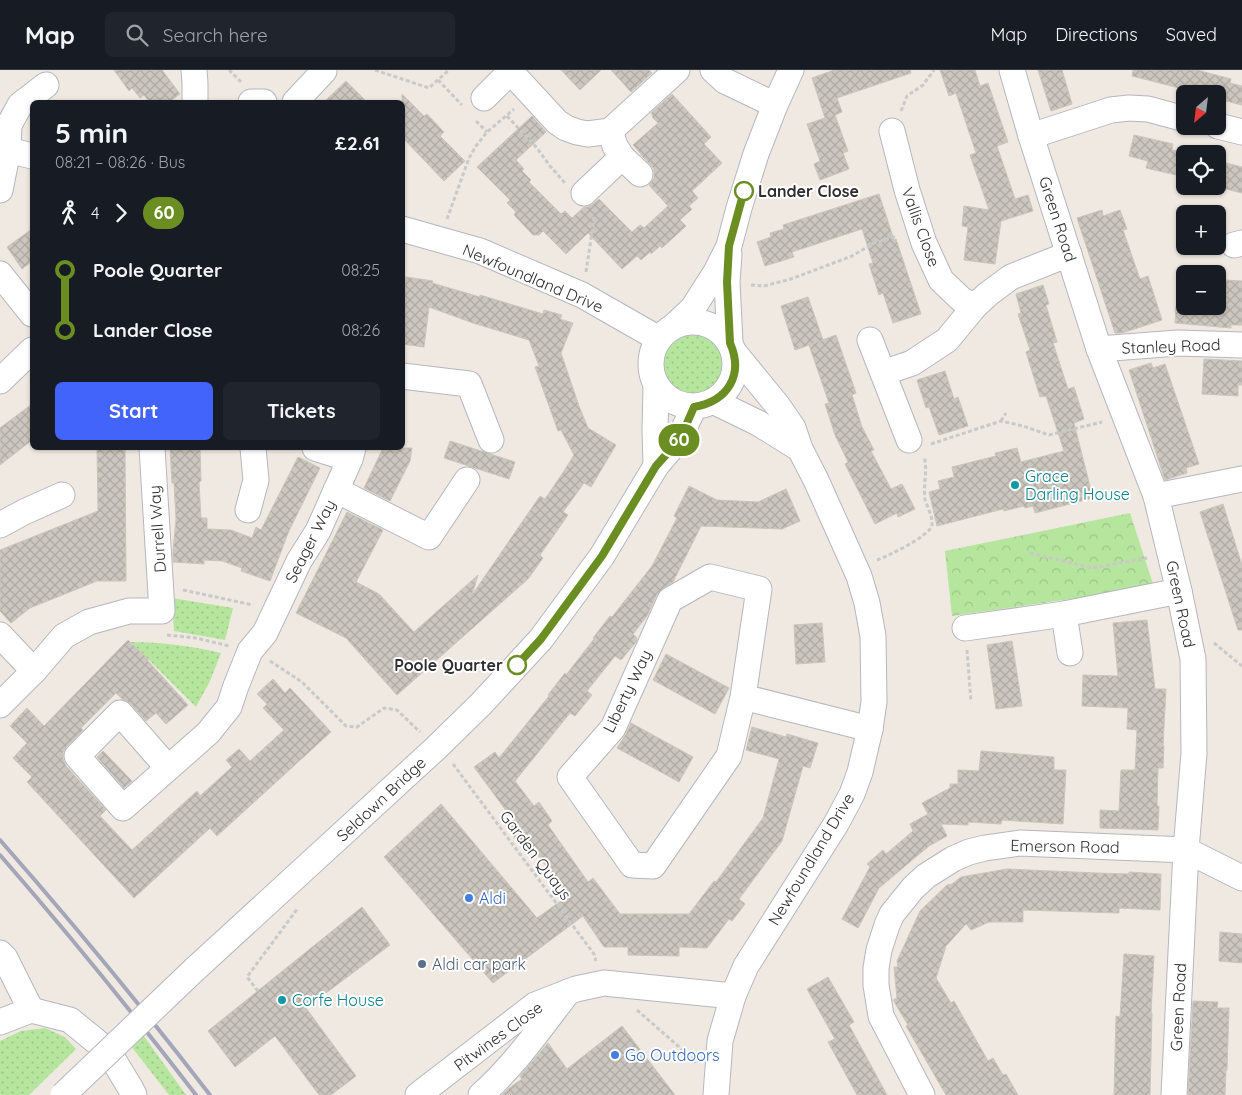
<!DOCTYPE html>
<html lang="en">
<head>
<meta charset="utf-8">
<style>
  :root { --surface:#171b24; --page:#20242c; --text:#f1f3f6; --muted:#9ea1a6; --line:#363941; --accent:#4264fb }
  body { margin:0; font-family:Quicksand,sans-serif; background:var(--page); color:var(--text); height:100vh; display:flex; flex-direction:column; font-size:19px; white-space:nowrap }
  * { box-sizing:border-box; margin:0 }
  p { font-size:16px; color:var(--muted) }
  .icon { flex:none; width:28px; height:28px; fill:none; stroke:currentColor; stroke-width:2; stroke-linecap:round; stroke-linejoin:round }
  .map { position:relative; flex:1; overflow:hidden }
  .sheet { position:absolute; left:30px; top:30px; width:375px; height:350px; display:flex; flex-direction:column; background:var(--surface); border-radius:8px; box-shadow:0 1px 4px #0004 }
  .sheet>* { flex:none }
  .badge { padding:0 10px; border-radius:16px; font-size:18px; line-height:32px }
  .needle { width:32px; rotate:208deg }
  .fabs { position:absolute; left:1176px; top:15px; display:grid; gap:10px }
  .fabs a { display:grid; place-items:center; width:50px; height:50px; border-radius:8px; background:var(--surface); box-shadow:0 1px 4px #0004; font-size:25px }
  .map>.badge { position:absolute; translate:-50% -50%; box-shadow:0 0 0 2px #fff }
  .legs { display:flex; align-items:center; gap:8px; height:55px; padding:0 25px; font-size:16px }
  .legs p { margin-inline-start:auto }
  .summary { display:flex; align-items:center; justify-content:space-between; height:85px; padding:0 25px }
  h1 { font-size:28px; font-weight:700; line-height:38px }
  .cta { display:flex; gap:10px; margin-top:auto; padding:10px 25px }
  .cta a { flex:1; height:58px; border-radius:8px; background:var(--accent); color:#fff; font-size:20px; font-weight:700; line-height:58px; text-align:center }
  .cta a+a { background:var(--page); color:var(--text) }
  ul { padding:0 25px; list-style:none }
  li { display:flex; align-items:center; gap:18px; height:60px; font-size:19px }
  li i { display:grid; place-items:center; width:8px; height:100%; margin:0 6px; background:currentColor }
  li i::after { content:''; width:12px; height:12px; margin:-6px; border:4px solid; border-radius:50%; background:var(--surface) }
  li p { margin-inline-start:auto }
  li:first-child i { background:linear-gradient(#0000 50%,currentColor 0) }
  li:last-child i { background:linear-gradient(currentColor 50%,#0000 0) }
  header { display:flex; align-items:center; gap:30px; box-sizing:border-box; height:70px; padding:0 25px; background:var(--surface); border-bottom:1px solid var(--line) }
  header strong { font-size:24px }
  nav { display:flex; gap:28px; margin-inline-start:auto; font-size:18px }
  .search { width:350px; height:45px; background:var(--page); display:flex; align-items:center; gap:12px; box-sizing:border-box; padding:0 18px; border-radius:8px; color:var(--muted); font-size:19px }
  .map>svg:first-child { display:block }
</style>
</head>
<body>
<header>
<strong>Map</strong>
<div class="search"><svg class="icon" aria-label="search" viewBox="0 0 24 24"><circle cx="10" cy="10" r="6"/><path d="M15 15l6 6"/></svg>Search here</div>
<nav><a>Map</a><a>Directions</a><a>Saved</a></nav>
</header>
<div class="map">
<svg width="1242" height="1025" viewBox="0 0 1242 1025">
  <defs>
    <pattern id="grass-dots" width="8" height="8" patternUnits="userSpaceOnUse" patternTransform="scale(1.25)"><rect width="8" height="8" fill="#b6e59e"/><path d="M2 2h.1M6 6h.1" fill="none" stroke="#9dc588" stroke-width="1.8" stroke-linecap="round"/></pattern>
    <pattern id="forest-crowns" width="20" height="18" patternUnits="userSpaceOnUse" patternTransform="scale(1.25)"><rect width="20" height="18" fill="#b6e59e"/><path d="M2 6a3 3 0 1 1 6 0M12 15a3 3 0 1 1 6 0" fill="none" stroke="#9dc588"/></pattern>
    <pattern id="building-cross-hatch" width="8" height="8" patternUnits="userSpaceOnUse" patternTransform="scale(1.25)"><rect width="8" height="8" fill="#cbc7bf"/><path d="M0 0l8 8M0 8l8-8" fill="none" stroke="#afaba4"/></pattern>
  </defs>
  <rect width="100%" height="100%" fill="#efe9e1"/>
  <!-- grass -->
  <g fill="url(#grass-dots)">
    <circle cx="693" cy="295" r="32"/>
    <polygon points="172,528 233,538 225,570 174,561"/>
    <path d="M131,572C162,572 191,576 221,583L210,611L196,637Z"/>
    <polygon points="136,955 186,1025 169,1025 124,967"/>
    <polygon points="45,958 65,967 76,979 29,1025 0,1025 0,971 21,961"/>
  </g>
  <!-- forest -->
  <polygon fill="url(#forest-crowns)" points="1130,443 1154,517 952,546 945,481"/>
  <!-- building -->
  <g fill="url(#building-cross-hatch)" stroke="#cbc5ba">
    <polygon points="114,0 162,0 180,24 169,32 149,32 144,25 140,28 132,18 129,21"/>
    <polygon points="561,0 601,0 580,20"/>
    <polygon points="611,0 649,0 652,3 631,22"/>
    <polygon points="834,0 910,0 911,3 837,28 842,42 835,45 848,81 843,83 849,99 820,110 814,94 820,91 807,54 825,48 812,8"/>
    <polygon points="940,0 975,0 980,16 988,13 1008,72 997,76 1015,129 1028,125 1033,141 1001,151 995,194 964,190 968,157 962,156 964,136 989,140 970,85 976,83 956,23 949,26"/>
    <polygon points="1038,0 1062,0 1072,34 1051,41"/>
    <polygon points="1133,0 1197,0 1231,9 1230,13 1242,16 1242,35 1218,29 1218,24 1197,24 1187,21 1187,20 1132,6"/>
    <polygon points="346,11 367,32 324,32"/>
    <polygon points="402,24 424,46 427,44 444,62 440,66 465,91 444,111 402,67"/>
    <polygon points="672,24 711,67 704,74 722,93 692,121 698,128 689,136 692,139 680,150 686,156 662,178 660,176 651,184 650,182 641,190 637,186 622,199 588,163 566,184 543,161 539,165 533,165 514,145 516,142 507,133 510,130 477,97 532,46 546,62 516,90 524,99 522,101 531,110 529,112 561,144 565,141 572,148 584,137 588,137 593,134 599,129 632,162 640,155 644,158 668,136 649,115 654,108 654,99 650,94 641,85 641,84 633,75 658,53 652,47 653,46 651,43"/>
    <polygon points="1134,65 1173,74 1172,80 1185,83 1185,107 1146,98 1148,91 1129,86"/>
    <polygon points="1218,91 1242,97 1242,123 1218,117"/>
    <polygon points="879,124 894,170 896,169 921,244 893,253 883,223 879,225 869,194 873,193 862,159 792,182 794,187 765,196 757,172 771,167 770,163 784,159 783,155"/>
    <polygon points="1102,140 1103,146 1120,140 1127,159 1123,160 1140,209 1148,206 1162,250 1122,263 1115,263 1077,148"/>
    <polygon points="32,159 32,191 22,199 7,177"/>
    <polygon points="406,207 433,211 432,213 480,227 480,225 543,244 544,240 562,245 560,249 573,253 561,283 579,336 588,358 616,375 591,417 584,413 563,442 568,445 540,485 543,488 528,509 397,625 346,568 296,543 347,442 383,460 356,512 379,524 414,562 478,505 472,525 540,426 545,429 564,401 574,385 561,360 558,361 535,297 539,296 529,270 473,253 429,237 424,277 402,274 402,233"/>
    <polygon points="1224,210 1242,211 1242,255 1231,255 1231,258 1175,253 1176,236 1218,236 1218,232 1223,232"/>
    <polygon points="1043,215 1049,234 1046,235 1057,272 1053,273 1068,319 1074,317 1084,349 1074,353 1093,428 1035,443 1033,436 1025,438 1024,436 1004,441 1003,439 937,456 929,422 940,419 938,411 954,407 952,397 996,386 995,383 1017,378 1021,392 1064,381 1046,326 1040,327 1026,282 1030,280 1018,244 1021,243 1016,224"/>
    <polygon points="808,227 823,270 795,280 781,236"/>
    <polygon points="836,265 856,323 852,325 862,357 874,380 871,381 891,419 902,414 915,439 898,447 897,443 875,454 845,394 848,392 835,365 825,334 829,333 809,275"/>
    <polygon points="1204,289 1242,291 1242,315 1238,315 1238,326 1202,324"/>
    <polygon points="1151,293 1153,298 1165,294 1199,394 1186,398 1187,403 1165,410 1129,300"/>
    <polygon points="945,301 954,329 958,327 968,356 939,365 929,337 926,338 917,310"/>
    <polygon points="32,334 32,370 0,395 0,358"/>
    <polygon points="450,371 515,392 509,409 444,388"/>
    <polygon points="97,378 125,378 126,511 97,511 30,538 11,553 0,541 0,480 98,441"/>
    <polygon points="170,378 200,378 201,411 199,412 201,448 207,448 207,459 231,460 252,468 256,457 261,460 298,387 320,398 288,463 270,511 241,501 242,498 222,491 204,490 204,494 173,492 173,480 176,449 174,413 172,413"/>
    <polygon points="383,378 412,378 410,391 390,431 364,418"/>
    <polygon points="689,416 717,430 758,432 786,419 800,451 782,459 701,456 673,512 663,518 657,524 647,546 633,564 637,568 636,572 621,590 615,586 587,621 592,625 575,646 570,643 515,711 534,736 539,732 552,751 548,755 588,812 593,808 620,844 689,844 714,811 716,812 763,748 779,689 746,680 752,657 786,667 787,664 818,673 810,698 803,696 782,771 739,829 745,834 732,851 729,849 707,878 679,877 679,886 628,885 628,877 604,877 583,846 493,913 384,787 441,734 537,848 568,826 527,770 520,775 506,756 513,750 474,697 495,682 499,688 549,626 548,625 565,603 566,605 594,569 593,568 610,546 612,547 652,496 677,448 674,446"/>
    <polygon points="1223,434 1242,495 1242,560 1238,560 1200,442"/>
    <polygon points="1147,550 1155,619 1166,619 1163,676 1164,676 1163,698 1158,698 1157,736 1159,736 1158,760 1100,758 1100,740 1119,741 1121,700 1135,700 1137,660 1127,659 1128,638 1082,636 1083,605 1118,606 1113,553"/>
    <polygon points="822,553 825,592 796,594 794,555"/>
    <polygon points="128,570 148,589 148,591 188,635 166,654 156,643 146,651 131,634 125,630 122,629 116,623 81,658 83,660 67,676 63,682 63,689 66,696 106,740 100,746 132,780 197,721 200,726 232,697 226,690 239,679 250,691 284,660 263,638 267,634 257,624 273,609 285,623 290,618 331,662 217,766 210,758 134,828 27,712 32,707 13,688 27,673 10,656 27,638 44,656"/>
    <polygon points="1012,571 1022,636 996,639 987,575"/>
    <polygon points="666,584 729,618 715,644 653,610"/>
    <polygon points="631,653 693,687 679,712 617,678 626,664"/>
    <polygon points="103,681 132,711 124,718 97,687"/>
    <polygon points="981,681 1054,687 1054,700 1066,700 1063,754 1002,750 1001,754 968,752 968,755 941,754 947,766 929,776 879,818 858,858 842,849 870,797 867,794 883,780 886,784 913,761 910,754 928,744 922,733 950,718 950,714 958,714 958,700 979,701"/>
    <polygon points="1007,799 1097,803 1129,804 1129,802 1161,804 1160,840 1119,838 1119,843 1023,840 1023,852 989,852 971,860 966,854 946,876 936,908 951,933 954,931 988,991 993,988 1003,1005 1006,1004 1018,1025 946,1025 906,956 908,955 893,930 897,928 894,897 898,897 897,891 920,841 947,815 952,814 961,807"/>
    <polygon points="362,837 390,875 306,938 356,1006 331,1025 319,1025 275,966 235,997 208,961"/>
    <polygon points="1220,862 1242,864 1242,893 1219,891"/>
    <polygon points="1124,884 1154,886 1151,943 1152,943 1150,1025 1114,1025 1116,946 1120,947"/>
    <polygon points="828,907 854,952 849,955 887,1025 857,1025 828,972 835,969 807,919"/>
    <polygon points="1193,931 1218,932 1217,938 1229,938 1227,1000 1226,1000 1225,1025 1188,1025"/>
    <polygon points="622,956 675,1025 502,1025 508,1019 522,1009 520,1006 548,973 567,999"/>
  </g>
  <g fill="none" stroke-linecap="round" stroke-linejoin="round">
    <!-- minor casing -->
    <g stroke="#b4b7c1" stroke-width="27">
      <g id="minor">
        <polyline points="194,0 195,13 195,32"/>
        <polyline points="509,0 557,52 566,58 577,62 588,64 610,61 677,0"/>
        <polyline points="713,0 725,11 775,35"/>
        <polyline points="1012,0 1031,66 1099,279 1156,426 1179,521 1193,589 1194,683 1186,780 1174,1025"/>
        <polyline points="484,28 510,2"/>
        <polyline points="251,32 264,32"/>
        <polyline points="295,32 324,1"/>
        <polyline points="1218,56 1242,62"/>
        <polyline points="892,61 907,120 924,173 941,210 962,230 975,236"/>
        <polyline points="1031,66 1111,40 1129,38 1148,39 1185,49"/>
        <polyline points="8,80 32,86"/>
        <polyline points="622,87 640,104"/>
        <polyline points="0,120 8,80 9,55 20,35 46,15"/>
        <polyline points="584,123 622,87 615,76 610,61"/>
        <polyline points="402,159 480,181 582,225 659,269"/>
        <polyline points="1234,175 1242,173"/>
        <polyline points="729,184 727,212 730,273"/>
        <polyline points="0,204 32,244"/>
        <circle cx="693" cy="294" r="42"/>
        <polyline points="673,257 693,238 716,202 729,176 739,138 756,84 775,35 791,0"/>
        <polyline points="870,270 909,370"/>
        <polyline points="1099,279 1178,273 1242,275"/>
        <polyline points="883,303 912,293 947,270 975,236 988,224 1011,207 1069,184"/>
        <polyline points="402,306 469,314 491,370"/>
        <polyline points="0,311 32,280"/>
        <polyline points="656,315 655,360 656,396"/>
        <polyline points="713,331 758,353 800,379"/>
        <polyline points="315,378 350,389"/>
        <polyline points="336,420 429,467 467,410"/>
        <polyline points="1156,426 1242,409"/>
        <polyline points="248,440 256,410 253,378"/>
        <polyline points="0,455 24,442 62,425"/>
        <polyline points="1064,544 1070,583"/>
        <polyline points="965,558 1064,544 1179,521"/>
        <polyline points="0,565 34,601 64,566 89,552 129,541 162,541 152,378"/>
        <polyline points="743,627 759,519 710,507 670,530 613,658 570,707 632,795 653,796 729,686 743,627 870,659"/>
        <polyline points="0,635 34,601"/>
        <polyline points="168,698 120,643 77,686 123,738 208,663 229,637 236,616 250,581 265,563 299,491 318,461 350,389 353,378"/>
        <polyline points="0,883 5,888 31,940"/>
        <polyline points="194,900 436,678 481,634 541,569 602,486 656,396 679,369 694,337"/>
        <polyline points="0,952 31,940 70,950 108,981 131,1019 134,1025"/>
        <polyline points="418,1025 535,935 576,919 604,913 733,926"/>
        <path d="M481,1025C515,995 541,957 568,922"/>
        <polyline points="716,1025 720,971 733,926 746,896 836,754 852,724 860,702 870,659 874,632 873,566 867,533 859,506 816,410 800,379 793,358 778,336 733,281"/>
        <polyline points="922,1025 881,946 876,915 876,898 879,880 887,855 892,844 913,818 926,806 953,789 969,782 985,778 1020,773 1186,780 1242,808"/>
      </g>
    </g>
    <!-- path -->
    <g stroke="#c9c9c9" stroke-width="3" stroke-dasharray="4 2.5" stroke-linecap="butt">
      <polyline points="229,0 241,12"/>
      <polyline points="375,0 429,18 449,0"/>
      <polyline points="438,10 462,35"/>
      <polyline points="901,41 907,26 923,15 934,0"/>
      <polyline points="507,46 537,78 550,96 565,113"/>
      <polyline points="476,51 487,62"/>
      <polyline points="447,149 469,88 476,76 487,62 514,39"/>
      <polyline points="586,202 594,149 590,145"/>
      <polyline points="751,215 764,216 791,209 852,186 874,173 897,166"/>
      <polyline points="1001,351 1006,343"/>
      <polyline points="931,374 1001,351 1023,356 1049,365 1102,352"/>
      <polyline points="1030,483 1092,498 1147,488"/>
      <path d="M877,490C888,486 930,466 932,455C933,446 927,437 925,429C923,414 928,400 924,386"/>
      <polyline points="183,520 253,535"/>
      <polyline points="167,565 196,568 229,576"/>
      <polyline points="1214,573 1242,596"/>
      <polyline points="967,580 971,632"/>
      <polyline points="270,591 302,612 346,656 357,657 384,638 397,640 420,662"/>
      <polyline points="453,694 594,884 596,891"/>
      <polyline points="258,921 247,907 298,838"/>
      <polyline points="637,940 694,990 695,993"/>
    </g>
    <!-- minor -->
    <use href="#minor" stroke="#fff" stroke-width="25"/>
    <!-- rail -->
    <g stroke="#a3a6b8" stroke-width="4">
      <path d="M0,770C73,853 143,938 210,1025"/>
      <path d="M0,785C68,863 133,943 196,1025"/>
    </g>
    <!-- minor-bridge casing -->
    <g stroke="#b4b7c1" stroke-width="27" stroke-linecap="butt">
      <polyline id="minor-bridge" points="63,1025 194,900"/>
    </g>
    <!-- minor-bridge -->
    <use href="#minor-bridge" stroke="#fff" stroke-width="25"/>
  </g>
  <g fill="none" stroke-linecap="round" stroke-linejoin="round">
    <!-- line-1 casing -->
    <g stroke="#fff" stroke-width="11">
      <path id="line-1" d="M517,595L541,569L602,486L656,396L680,369L694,337C728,331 744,305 730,273L727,212L729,176L744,121"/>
    </g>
    <!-- line-1 -->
    <use href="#line-1" stroke="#6b8e23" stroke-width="8"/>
  </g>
  <!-- markers -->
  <g fill="#fff" stroke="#6b8e23" stroke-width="2.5">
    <circle cx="744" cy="121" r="9"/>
    <circle cx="517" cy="595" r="9"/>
  </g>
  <g fill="#0f9aa8" stroke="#fff" stroke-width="2">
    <circle cx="1015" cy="415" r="5"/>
    <circle cx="282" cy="930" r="5"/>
  </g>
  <g fill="#3f7fe0" stroke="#fff" stroke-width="2">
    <circle cx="469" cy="828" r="5"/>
    <circle cx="615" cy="985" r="5"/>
  </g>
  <circle fill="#5c6f8a" stroke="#fff" stroke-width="2" cx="422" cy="894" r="5"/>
  <g text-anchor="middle" stroke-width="4" stroke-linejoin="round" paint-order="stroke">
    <!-- stop labels -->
    <g font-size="16" font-weight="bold" fill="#2e2e2e" stroke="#fff" text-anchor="start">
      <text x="758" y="127">Lander Close</text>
      <text x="503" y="601" text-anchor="end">Poole Quarter</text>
    </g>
    <!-- street labels -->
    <g font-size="16" fill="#2e2e2e" stroke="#fff">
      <text transform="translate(1058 149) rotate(72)" y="6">Green Road</text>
      <text transform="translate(921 157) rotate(70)" y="6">Vallis Close</text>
      <text transform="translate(533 208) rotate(23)" y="6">Newfoundland Drive</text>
      <text transform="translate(1171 276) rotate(-2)" y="6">Stanley Road</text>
      <text transform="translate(157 459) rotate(-94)" y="6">Durrell Way</text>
      <text transform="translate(310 471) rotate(-63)" y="6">Seager Way</text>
      <text transform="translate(1181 534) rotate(78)" y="6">Green Road</text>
      <text transform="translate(627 621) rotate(-64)" y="6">Liberty Way</text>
      <text transform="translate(381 729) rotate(-43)" y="6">Seldown Bridge</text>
      <text transform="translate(1065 776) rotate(1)" y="6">Emerson Road</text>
      <text transform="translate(536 785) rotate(53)" y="6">Garden Quays</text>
      <text transform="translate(811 789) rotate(-59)" y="6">Newfoundland Drive</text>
      <text transform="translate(1178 937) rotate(-87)" y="6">Green Road</text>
      <text transform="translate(498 966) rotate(-36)" y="6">Pitwines Close</text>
    </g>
    <!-- culture labels -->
    <g font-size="16" fill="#0d838f" stroke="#fff" text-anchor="start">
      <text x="1025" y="412">Grace<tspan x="1025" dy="18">Darling House</tspan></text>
      <text x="292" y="936">Corfe House</text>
    </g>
    <!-- shop labels -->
    <g font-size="16" fill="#366cbe" stroke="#fff" text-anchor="start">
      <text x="479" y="834">Aldi</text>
      <text x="625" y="991">Go Outdoors</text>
    </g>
    <!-- service labels -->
    <g font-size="16" fill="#4e5e75" stroke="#fff" text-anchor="start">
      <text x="432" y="900">Aldi car park</text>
    </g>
  </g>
</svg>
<div class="fabs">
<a><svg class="needle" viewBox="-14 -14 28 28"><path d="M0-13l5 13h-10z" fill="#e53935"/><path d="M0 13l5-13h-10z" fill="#9ea1a6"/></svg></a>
<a><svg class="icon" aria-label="locate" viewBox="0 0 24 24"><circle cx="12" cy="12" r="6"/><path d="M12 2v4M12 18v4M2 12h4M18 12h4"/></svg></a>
<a>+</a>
<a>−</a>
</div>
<b class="badge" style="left:679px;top:370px;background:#6b8e23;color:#fff">60</b>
<section class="sheet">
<div class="summary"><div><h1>5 min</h1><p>08:21 – 08:26 · Bus</p></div><b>£2.61</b></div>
<div class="legs"><svg class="icon" aria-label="walk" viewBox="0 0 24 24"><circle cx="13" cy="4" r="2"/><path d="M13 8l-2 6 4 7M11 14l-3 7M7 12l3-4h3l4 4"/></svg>4<svg class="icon" aria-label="forward" viewBox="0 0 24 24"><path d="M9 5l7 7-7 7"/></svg><b class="badge" style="background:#6b8e23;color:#fff">60</b></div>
<ul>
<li><i style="color:#6b8e23"></i><b>Poole Quarter</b><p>08:25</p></li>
<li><i style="color:#6b8e23"></i><b>Lander Close</b><p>08:26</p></li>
</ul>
<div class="cta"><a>Start</a><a>Tickets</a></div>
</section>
</div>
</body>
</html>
